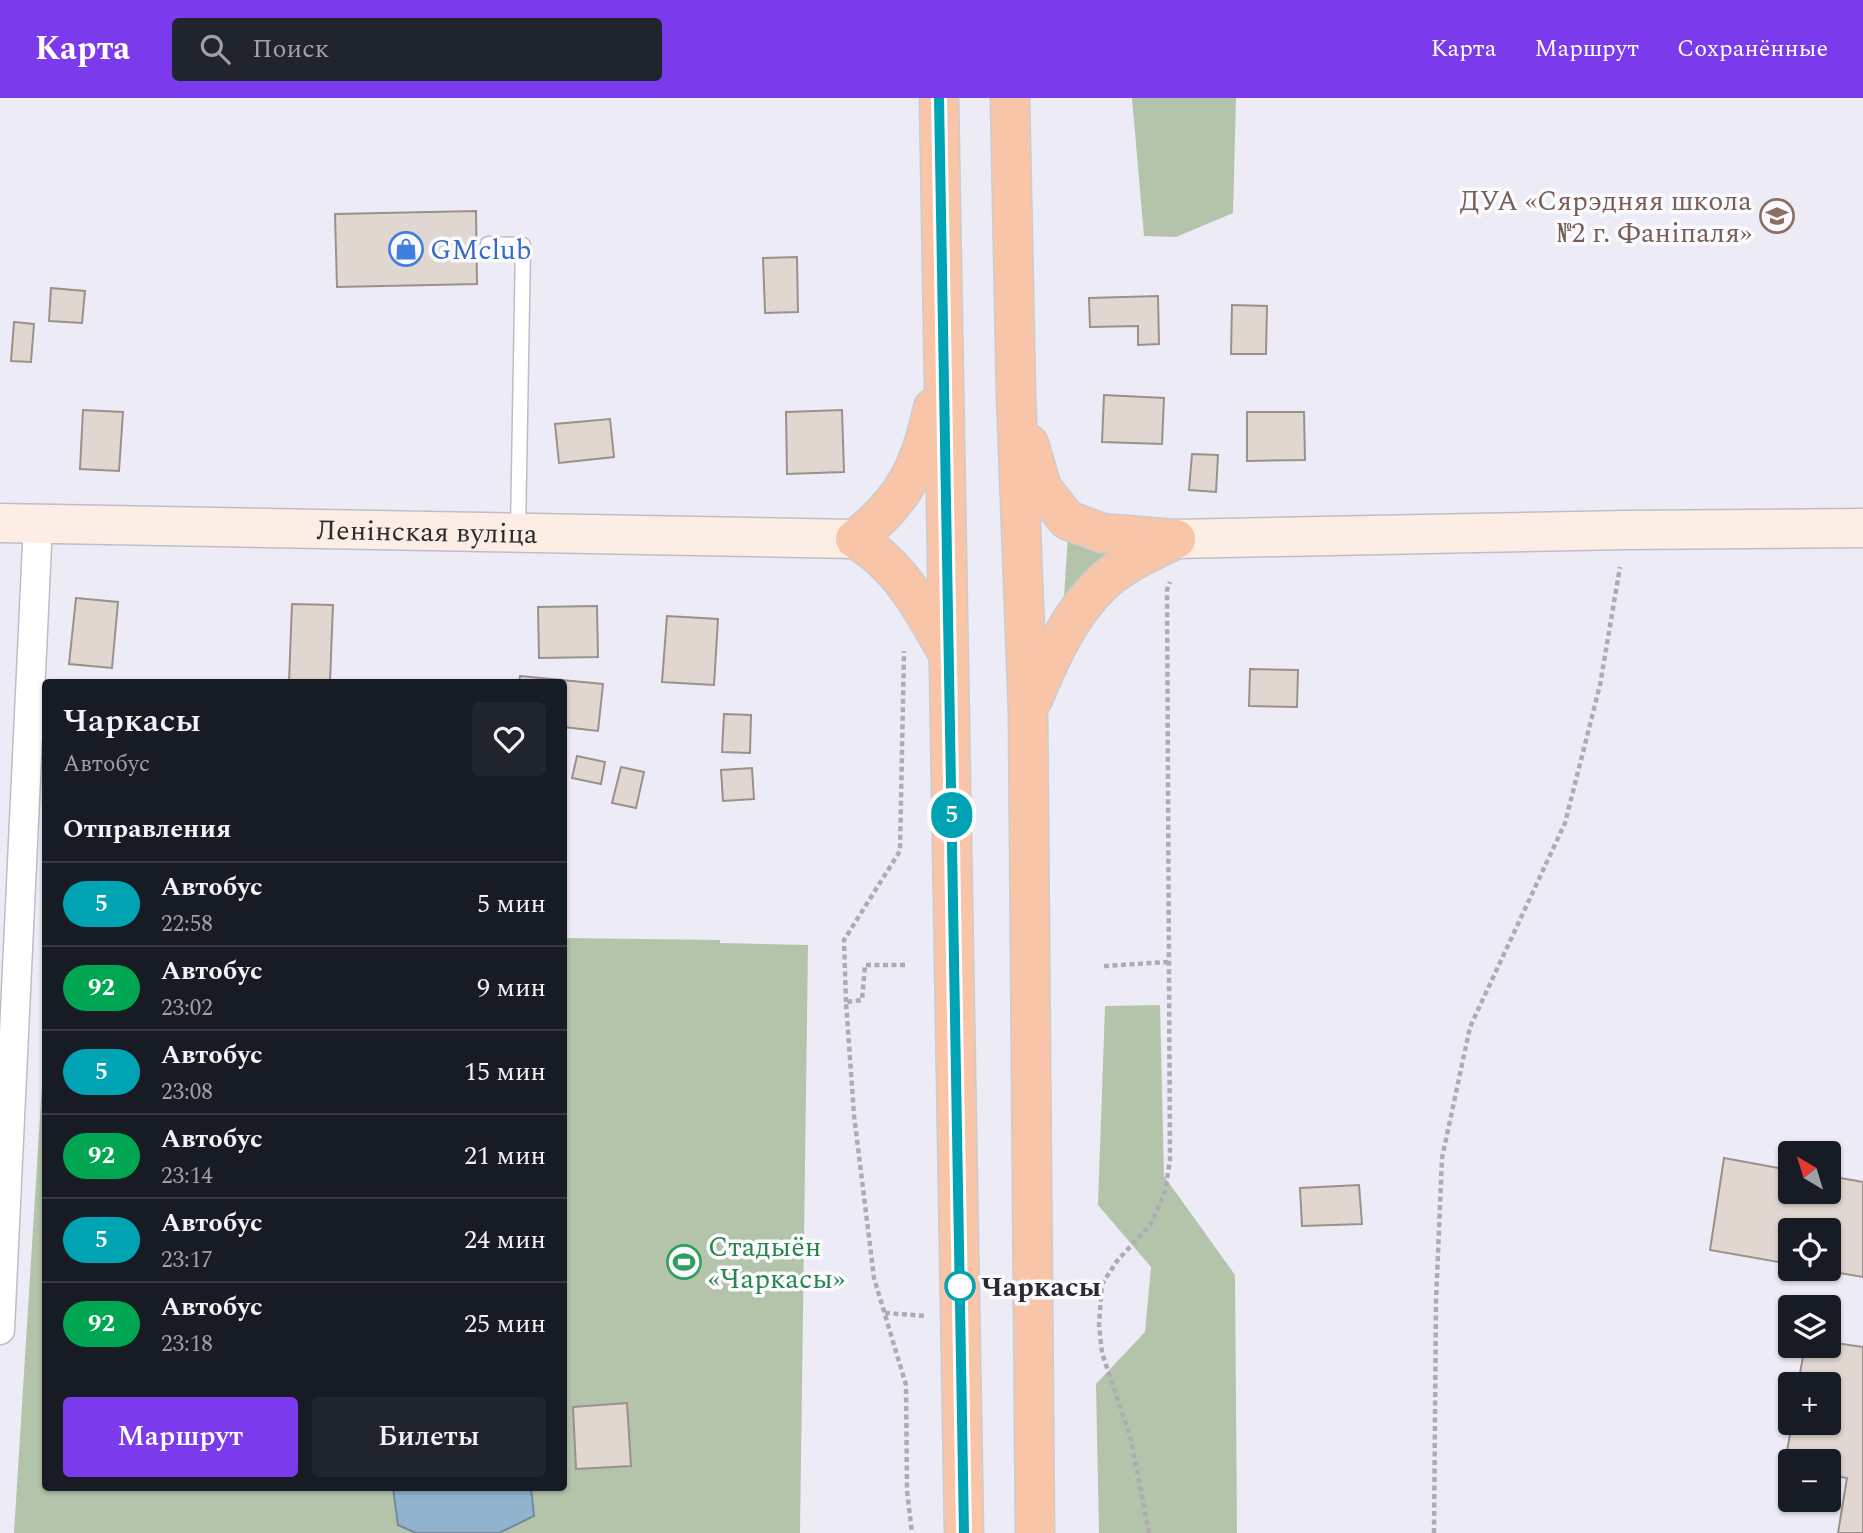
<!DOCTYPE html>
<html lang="ru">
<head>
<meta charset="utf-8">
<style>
  :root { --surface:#171b24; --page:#20242c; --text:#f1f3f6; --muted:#9ea1a6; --line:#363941; --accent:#7c3aed }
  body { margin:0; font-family:Spectral,serif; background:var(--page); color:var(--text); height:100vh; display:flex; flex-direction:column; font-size:26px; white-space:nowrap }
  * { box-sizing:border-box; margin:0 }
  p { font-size:23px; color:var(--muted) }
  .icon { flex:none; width:38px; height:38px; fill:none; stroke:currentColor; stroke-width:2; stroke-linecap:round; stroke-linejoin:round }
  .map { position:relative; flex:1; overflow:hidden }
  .side { position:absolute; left:42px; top:581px; width:525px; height:812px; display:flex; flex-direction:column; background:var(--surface); border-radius:7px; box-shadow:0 2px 5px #0004 }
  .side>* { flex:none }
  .badge { padding:0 14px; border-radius:23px; font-size:24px; line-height:46px }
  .needle { width:46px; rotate:322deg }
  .buttons { position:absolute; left:1778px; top:1043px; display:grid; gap:14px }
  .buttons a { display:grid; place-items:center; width:63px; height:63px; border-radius:7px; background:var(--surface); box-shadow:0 2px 5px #0004; font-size:35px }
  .map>.badge { position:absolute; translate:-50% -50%; box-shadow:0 0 0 4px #fff }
  h2 { padding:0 21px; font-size:26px; line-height:63px }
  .round { display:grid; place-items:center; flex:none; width:74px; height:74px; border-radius:7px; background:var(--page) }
  .summary { display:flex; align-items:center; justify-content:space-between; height:119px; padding:0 21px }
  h1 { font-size:33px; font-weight:600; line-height:52px }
  .action { display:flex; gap:14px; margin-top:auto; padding:14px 21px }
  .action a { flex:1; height:80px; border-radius:7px; background:var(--accent); color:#fff; font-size:28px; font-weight:600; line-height:80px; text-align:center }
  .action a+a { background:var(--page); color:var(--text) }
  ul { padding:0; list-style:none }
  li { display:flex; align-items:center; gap:21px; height:84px; padding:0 21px; border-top:2px solid var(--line) }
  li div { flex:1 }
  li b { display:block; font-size:26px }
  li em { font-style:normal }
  li .badge { min-width:77px; font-weight:700; text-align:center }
  header { display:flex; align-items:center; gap:42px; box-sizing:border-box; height:98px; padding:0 35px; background:var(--accent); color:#fff }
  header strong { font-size:33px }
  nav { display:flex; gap:38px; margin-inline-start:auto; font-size:24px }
  .search { width:490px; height:63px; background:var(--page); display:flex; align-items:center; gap:18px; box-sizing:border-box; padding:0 24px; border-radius:7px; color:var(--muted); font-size:26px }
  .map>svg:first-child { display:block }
</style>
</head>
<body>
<header>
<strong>Карта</strong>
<div class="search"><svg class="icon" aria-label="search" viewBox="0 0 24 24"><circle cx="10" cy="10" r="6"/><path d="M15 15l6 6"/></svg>Поиск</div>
<nav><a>Карта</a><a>Маршрут</a><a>Сохранённые</a></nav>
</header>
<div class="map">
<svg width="1863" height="1435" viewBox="0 0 1863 1435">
  <rect width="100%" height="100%" fill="#edecf6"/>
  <!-- green -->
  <g fill="#b3c4ab">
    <polygon points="1132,0 1236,0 1233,115 1176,139 1144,138"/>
    <polygon points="1068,437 1117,456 1064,500"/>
    <polygon points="564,840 720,842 720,845 808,847 800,1435 14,1435 45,939 46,1390 564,1390"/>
    <polygon points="1160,907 1164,1078 1235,1177 1237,1435 1099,1435 1096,1286 1145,1234 1151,1169 1098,1107 1105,908"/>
  </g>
  <!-- water -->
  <polygon fill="#91b4ce" stroke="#738b9f" stroke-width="2" points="393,1390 531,1390 534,1418 499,1435 416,1435 398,1427"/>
  <!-- building -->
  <g fill="#e0d7d1" stroke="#9a918c" stroke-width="2">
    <polygon points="476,113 477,186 337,189 335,116"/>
    <polygon points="797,159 798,214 765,215 763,160"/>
    <polygon points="51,190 85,193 82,225 49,223"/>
    <polygon points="1158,198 1159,246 1138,247 1138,228 1090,229 1089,200"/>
    <polygon points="1232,207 1267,208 1266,256 1231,256"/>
    <polygon points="14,224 34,226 31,264 11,263"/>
    <polygon points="1104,297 1164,300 1162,346 1102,344"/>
    <polygon points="83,312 123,314 119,373 80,371"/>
    <polygon points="842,312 844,374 787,376 786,314"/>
    <polygon points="1247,314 1304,314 1305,362 1247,363"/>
    <polygon points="610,321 614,359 559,365 555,326"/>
    <polygon points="1192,356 1218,357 1216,394 1189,392"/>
    <polygon points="76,500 118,504 112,570 69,566"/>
    <polygon points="292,506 333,507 330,584 289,584"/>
    <polygon points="597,508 598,559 539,560 538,509"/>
    <polygon points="667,518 718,521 714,587 662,584"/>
    <polygon points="1250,571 1298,572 1297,609 1249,608"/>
    <polygon points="520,578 603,586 598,633 564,629 564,584 519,584"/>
    <polygon points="724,616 751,617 750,655 722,654"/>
    <polygon points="577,658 605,664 601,686 572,680"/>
    <polygon points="621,669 644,674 636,710 612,705"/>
    <polygon points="752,670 754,701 723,703 721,672"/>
    <polygon points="1724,1060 1790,1072 1790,1094 1829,1094 1829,1078 1863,1084 1863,1179 1816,1171 1829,1171 1829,1132 1790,1132 1790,1166 1710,1152"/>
    <polygon points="1359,1087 1362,1126 1302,1128 1300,1090"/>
    <polygon points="1829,1244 1863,1249 1863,1435 1838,1435 1847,1380 1829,1377 1829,1363 1790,1363 1790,1371 1784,1370 1792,1325 1829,1325 1829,1286 1798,1286 1805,1248 1829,1248"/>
    <polygon points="627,1305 631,1368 576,1371 573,1309"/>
  </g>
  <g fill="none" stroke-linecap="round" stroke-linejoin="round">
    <!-- lane casing -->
    <g stroke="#bebdc7" stroke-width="17">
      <polyline id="lane" points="488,146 523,147 518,434"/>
    </g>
    <!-- street casing -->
    <g stroke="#bebdc7" stroke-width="31">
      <polyline id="street" points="0,1232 38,426"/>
    </g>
    <!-- secondary casing -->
    <g stroke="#bebdc7" stroke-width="41">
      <g id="secondary">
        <path id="s1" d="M0,425L855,441"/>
        <polyline points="1176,441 1627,432 1863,430"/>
      </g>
    </g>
    <!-- highway casing -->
    <g stroke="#cccccd" stroke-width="41">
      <g id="highway">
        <polyline points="939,0 964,1435"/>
        <polyline points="1010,0 1016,297 1028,614 1035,1435"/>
        <path d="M933,310C920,370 904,403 855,441C899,466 923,511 947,554"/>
        <polyline points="1029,346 1042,390 1067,422 1102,435 1176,441"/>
        <path d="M1033,601C1050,560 1069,517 1102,485C1122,466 1151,454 1176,441"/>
      </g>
    </g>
    <!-- path -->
    <g stroke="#adacb4" stroke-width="4.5" stroke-dasharray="5 3.5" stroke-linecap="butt">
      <polyline points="905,867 865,867 862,902 846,904 854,1017 874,1180 906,1287 907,1393 912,1435"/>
      <polyline points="1104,868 1168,864"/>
      <polyline points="846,904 844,842 900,753 904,553"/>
      <polyline points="1068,1188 1102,1186"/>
      <polyline points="885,1215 926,1218"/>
      <polyline points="1149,1435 1131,1341 1102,1255 1099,1227 1102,1186 1117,1163 1151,1126 1165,1094 1170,1062 1167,492 1170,484"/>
      <polyline points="1434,1435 1436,1203 1442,1060 1470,929 1565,725 1600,587 1620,469"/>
    </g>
    <!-- lane -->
    <use href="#lane" stroke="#fff" stroke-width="14"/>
    <!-- street -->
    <use href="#street" stroke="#fff" stroke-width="28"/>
    <!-- secondary -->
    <use href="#secondary" stroke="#fdeee5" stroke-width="38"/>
    <!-- highway -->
    <use href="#highway" stroke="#f9c5a9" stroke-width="38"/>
  </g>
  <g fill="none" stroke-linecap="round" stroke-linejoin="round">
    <!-- line casing -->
    <g stroke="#fff" stroke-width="16">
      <polyline id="line" points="939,0 964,1435"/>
    </g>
    <!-- line -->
    <use href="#line" stroke="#00a3b4" stroke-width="10"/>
  </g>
  <!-- icons -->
  <defs>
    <g id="school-ring" transform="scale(1.75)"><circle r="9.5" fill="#fbfafe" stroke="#8d6e63" stroke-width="1.5"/><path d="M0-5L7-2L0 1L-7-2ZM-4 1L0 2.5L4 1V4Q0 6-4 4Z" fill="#8d6e63"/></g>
    <g id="shop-ring" transform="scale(1.75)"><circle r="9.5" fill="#fbfafe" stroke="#3f7fe0" stroke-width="1.5"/><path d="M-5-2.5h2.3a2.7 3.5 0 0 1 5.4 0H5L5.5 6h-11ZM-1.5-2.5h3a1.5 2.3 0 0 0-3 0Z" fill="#3f7fe0"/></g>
    <g id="stadium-ring" transform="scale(1.75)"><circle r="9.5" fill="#fbfafe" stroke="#2e9e5b" stroke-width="1.5"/><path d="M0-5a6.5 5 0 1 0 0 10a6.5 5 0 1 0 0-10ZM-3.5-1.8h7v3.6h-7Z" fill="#2e9e5b"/></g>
  </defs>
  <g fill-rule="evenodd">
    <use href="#school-ring" x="1777" y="118"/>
    <use href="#shop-ring" x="406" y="151"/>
    <use href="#stadium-ring" x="684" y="1164"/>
  </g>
  <!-- markers -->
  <circle fill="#fff" stroke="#00a3b4" stroke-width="3.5" cx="960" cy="1188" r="14"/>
  <g text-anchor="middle" stroke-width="7" stroke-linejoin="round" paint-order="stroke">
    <!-- education labels -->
    <g font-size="28" fill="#785e54" stroke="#fbfafe" text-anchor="end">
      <text x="1752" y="112">ДУА «Сярэдняя школа<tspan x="1752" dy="32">№2 г. Фаніпаля»</tspan></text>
    </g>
    <!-- shop labels -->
    <g font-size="28" fill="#366cbe" stroke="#fbfafe" text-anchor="start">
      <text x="430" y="161">GMclub</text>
    </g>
    <!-- street labels -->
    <g font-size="28" fill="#2c2c30" stroke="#fbfafe">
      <text dy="10" stroke="none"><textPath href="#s1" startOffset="427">Ленінская вуліца</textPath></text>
    </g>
    <!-- leisure labels -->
    <g font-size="28" fill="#27864d" stroke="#fbfafe" text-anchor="start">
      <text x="708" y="1158">Стадыён<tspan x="708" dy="32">«Чаркасы»</tspan></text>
    </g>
    <!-- stop labels -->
    <g font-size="28" font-weight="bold" fill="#2c2c30" stroke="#fbfafe" text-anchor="start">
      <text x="981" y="1198">Чаркасы</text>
    </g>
  </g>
</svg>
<div class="buttons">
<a><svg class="needle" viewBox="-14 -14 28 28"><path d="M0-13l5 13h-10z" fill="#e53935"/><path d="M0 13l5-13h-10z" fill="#9ea1a6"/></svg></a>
<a><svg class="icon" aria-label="locate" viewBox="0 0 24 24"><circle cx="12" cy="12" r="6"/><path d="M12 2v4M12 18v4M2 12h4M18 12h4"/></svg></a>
<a><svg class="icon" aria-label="layers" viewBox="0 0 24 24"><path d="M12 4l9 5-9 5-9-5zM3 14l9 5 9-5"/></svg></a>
<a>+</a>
<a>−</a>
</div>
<b class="badge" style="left:952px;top:717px;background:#00a3b4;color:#fff">5</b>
<section class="side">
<div class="summary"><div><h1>Чаркасы</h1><p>Автобус</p></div><a class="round"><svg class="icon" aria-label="heart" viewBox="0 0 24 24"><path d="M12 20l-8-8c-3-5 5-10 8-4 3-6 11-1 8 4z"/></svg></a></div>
<h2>Отправления</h2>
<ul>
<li><span class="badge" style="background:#00a3b4;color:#fff">5</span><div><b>Автобус</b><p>22:58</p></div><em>5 мин</em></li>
<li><span class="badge" style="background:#00a651;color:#fff">92</span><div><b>Автобус</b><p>23:02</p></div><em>9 мин</em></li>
<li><span class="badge" style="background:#00a3b4;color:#fff">5</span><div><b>Автобус</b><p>23:08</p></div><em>15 мин</em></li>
<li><span class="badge" style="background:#00a651;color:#fff">92</span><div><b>Автобус</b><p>23:14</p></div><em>21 мин</em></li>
<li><span class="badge" style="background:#00a3b4;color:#fff">5</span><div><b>Автобус</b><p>23:17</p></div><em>24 мин</em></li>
<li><span class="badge" style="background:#00a651;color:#fff">92</span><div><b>Автобус</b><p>23:18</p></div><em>25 мин</em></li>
</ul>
<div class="action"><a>Маршрут</a><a>Билеты</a></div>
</section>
</div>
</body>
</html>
